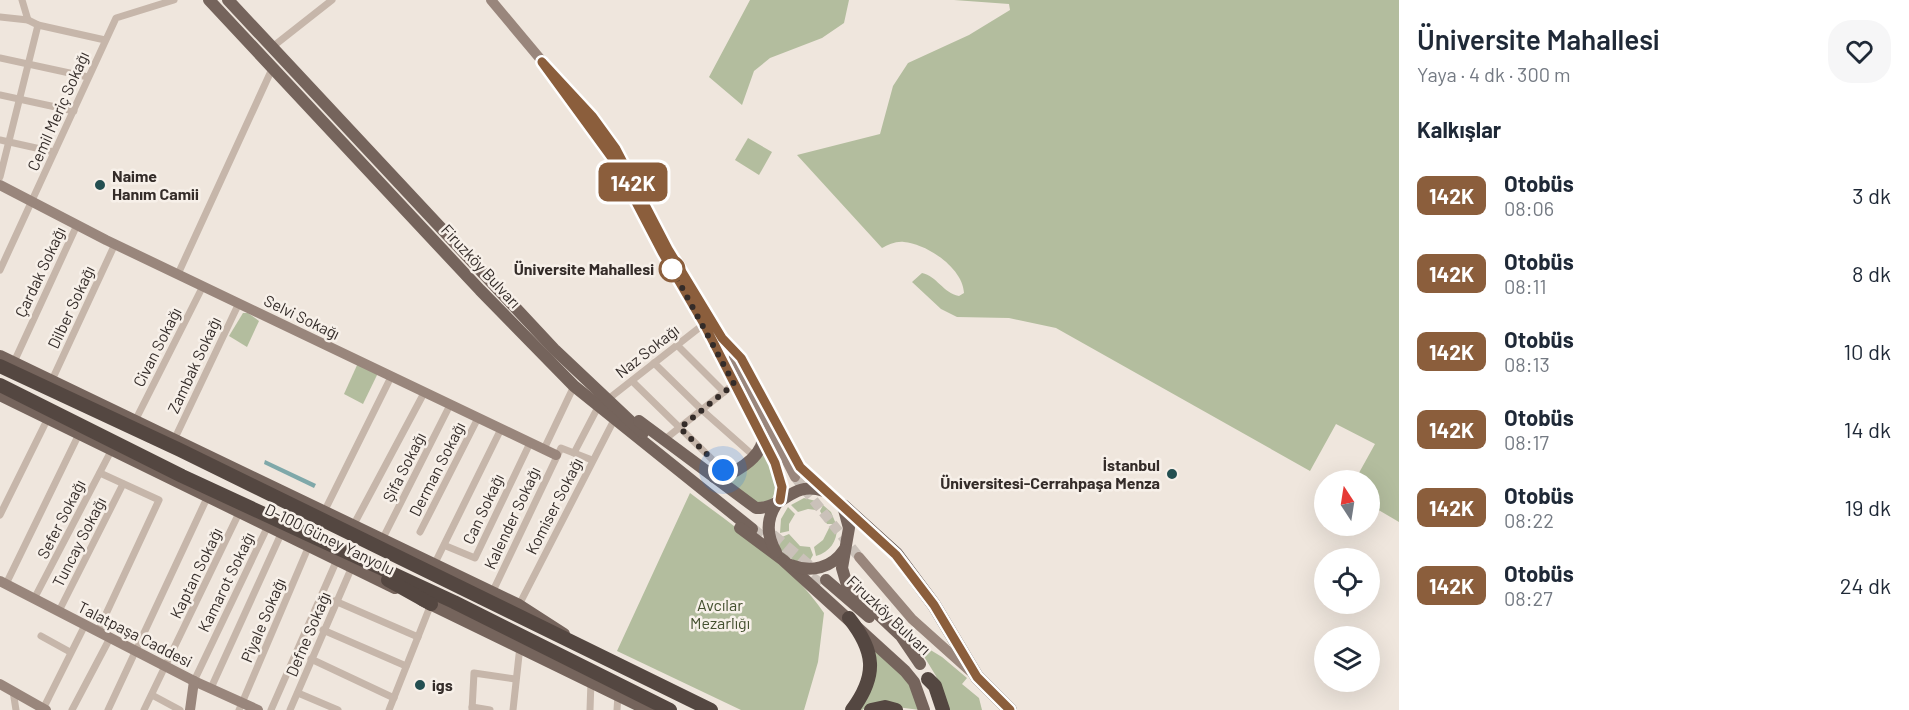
<!DOCTYPE html>
<html lang="tr">
<head>
<meta charset="utf-8">
<style>
  :root { --surface:#fff; --page:#f6f6f7; --text:#1f2937; --muted:#747a83 }
  body { margin:0; font-family:Barlow,sans-serif; background:var(--page); color:var(--text); height:100vh; display:flex; flex-direction:column; font-size:22px; white-space:nowrap }
  * { box-sizing:border-box; margin:0 }
  p { font-size:20px; color:var(--muted) }
  .icon { flex:none; width:33px; height:33px; fill:none; stroke:currentColor; stroke-width:2; stroke-linecap:round; stroke-linejoin:round }
  .map { position:relative; flex:1; overflow:hidden }
  .drawer { display:flex; flex-direction:column; background:var(--surface); width:510px }
  .drawer>* { flex:none }
  .badge { padding:0 12px; border-radius:9px; font-size:21px; line-height:39px }
  .needle { width:39px; rotate:348deg }
  .fabs { position:absolute; left:1314px; top:470px; display:grid; gap:12px }
  .fabs a { display:grid; place-items:center; width:66px; height:66px; border-radius:50%; background:var(--surface); box-shadow:0 6px 24px #0002; font-size:30px }
  .you { position:absolute; width:30px; height:30px; margin:-15px; border:4px solid #fff; border-radius:50%; background:#1a73e8; box-shadow:0 0 0 9px #1a73e833 }
  .map>.badge { position:absolute; translate:-50% -50%; box-shadow:0 0 0 3px #fff }
  h2 { padding:0 18px; font-size:22px; line-height:54px }
  .round { display:grid; place-items:center; flex:none; width:63px; height:63px; border-radius:24px; background:var(--page) }
  .overview { display:flex; align-items:center; justify-content:space-between; height:102px; padding:0 18px }
  h1 { font-size:28px; font-weight:600; line-height:45px }
  ul { padding:0; list-style:none }
  li { display:flex; align-items:center; gap:18px; height:78px; padding:0 18px }
  li div { flex:1 }
  li b { display:block; font-size:22px }
  li em { font-style:normal }
  li .badge { min-width:66px; font-weight:700; text-align:center }
  main { display:flex; flex:1; min-height:0 }
  .map>svg:first-child { display:block }
</style>
</head>
<body>
<main>
<div class="map">
<svg width="1399" height="710" viewBox="0 0 1399 710">
  <rect width="100%" height="100%" fill="#efe6dd"/>
  <!-- green -->
  <g fill="#b3bd9e">
    <polygon points="750,0 849,0 844,23 822,38 770,58 754,71 742,105 709,77"/>
    <path d="M954,0H1399V522L1370,505V480H1355L1375,444L1336,424L1310,471L1056,328L1009,318L957,317L941,309L912,282L922,273C937,276 943,293 959,296L964,293C963,268 927,244 904,242C896,241 888,245 882,248L797,155L880,134L893,86L908,63L969,35L1010,10L1009,4Z"/>
    <polygon points="748,138 772,152 759,175 735,160"/>
    <polygon points="243,313 248,313 259,321 247,347 229,336"/>
    <polygon points="358,363 378,373 363,404 344,394"/>
    <path d="M764,455C774,468 781,485 771,500L757,503L729,481Z"/>
    <path d="M690,493C737,529 791,564 824,613L818,662L804,710H741L617,651Z"/>
    <polygon points="804,498 820,502 816,510 808,509 798,512 791,505"/>
    <polygon points="823,505 831,512 836,524 827,524 820,511"/>
    <polygon points="788,507 795,514 789,524 789,531 780,533 781,519"/>
    <path d="M829,528H837C837,541 830,552 816,556L814,547L823,540Z"/>
    <path d="M789,534L800,546L810,547L813,555L808,564C791,561 782,555 775,540Z"/>
    <polygon points="914,640 942,657 967,678 962,684 979,698 982,710 947,710 936,676"/>
    <polygon points="871,642 910,683 920,710 873,704 862,710 856,710"/>
  </g>
  <!-- water -->
  <polygon fill="#7fa8a9" points="265,460 316,484 314,488 264,464"/>
  <g fill="none" stroke-linecap="round" stroke-linejoin="round">
    <!-- secondary-tunnel -->
    <polyline stroke="#cac1b9" stroke-width="10" stroke-dasharray="10 5" stroke-linecap="butt" points="795,477 859,557"/>
    <!-- primary-tunnel -->
    <g stroke="#cac1b9" stroke-width="12" stroke-dasharray="12 6" stroke-linecap="butt">
      <polyline points="752,529 777,549"/>
      <polyline points="772,535 809,566"/>
      <polyline points="797,566 822,586"/>
    </g>
    <!-- street -->
    <g stroke="#c6b6aa" stroke-width="7">
      <polyline points="22,0 28,20"/>
      <polyline points="0,17 28,20 38,25 105,40"/>
      <polyline points="271,48 332,0"/>
      <polyline points="0,58 88,77"/>
      <polyline points="0,95 74,111"/>
      <polyline points="0,140 54,152"/>
      <polyline points="0,177 38,25"/>
      <polyline points="0,270 116,18 174,0"/>
      <polyline points="178,274 272,69"/>
      <polyline points="677,345 724,392"/>
      <polyline points="14,362 77,225"/>
      <polyline points="654,363 702,410 755,457"/>
      <polyline points="52,380 115,244"/>
      <polyline points="632,381 723,470"/>
      <polyline points="607,400 704,324"/>
      <polyline points="136,419 203,286"/>
      <polyline points="175,438 239,303"/>
      <polyline points="664,440 734,384"/>
      <polyline points="544,449 574,386"/>
      <polyline points="574,453 598,407"/>
      <polyline points="324,512 391,377"/>
      <polyline points="0,515 48,418"/>
      <polyline points="353,526 424,393"/>
      <polyline points="420,532 478,418"/>
      <polyline points="382,540 450,405"/>
      <polyline points="446,546 475,558 530,443"/>
      <polyline points="434,565 501,429"/>
      <polyline points="6,584 79,434"/>
      <polyline points="492,593 561,448 592,460"/>
      <polyline points="34,599 111,451"/>
      <polyline points="335,601 418,637"/>
      <polyline points="519,605 614,420"/>
      <polyline points="59,611 123,484"/>
      <polyline points="323,630 406,666"/>
      <polyline points="98,631 159,500 100,473"/>
      <polyline points="41,636 70,652"/>
      <polyline points="311,659 394,698"/>
      <polyline points="194,681 267,528"/>
      <polyline points="211,688 281,534"/>
      <polyline points="13,691 16,710"/>
      <polyline points="298,693 338,710"/>
      <polyline points="152,695 180,710"/>
      <polyline points="472,707 490,710"/>
      <polyline points="43,709 85,625"/>
      <polyline points="72,710 110,638"/>
      <polyline points="108,710 207,498"/>
      <polyline points="144,710 239,513"/>
      <polyline points="239,710 308,548"/>
      <polyline points="271,710 336,562"/>
      <polyline points="290,710 351,569"/>
      <polyline points="389,710 431,604"/>
      <polyline points="472,710 474,673 515,679"/>
      <polyline points="513,710 520,646"/>
      <polyline points="590,710 591,681"/>
      <polyline points="617,710 618,695"/>
    </g>
    <!-- secondary -->
    <g stroke="#99867c" stroke-width="10">
      <polyline points="491,0 542,61 609,152 662,252 704,324 775,463 781,478 780,500"/>
      <polyline points="591,115 616,149 648,212"/>
      <polyline points="0,185 106,240 556,455"/>
      <polyline points="664,241 726,344"/>
      <polyline points="734,357 795,477"/>
      <polyline points="859,557 912,619 970,671"/>
      <polyline points="0,581 194,681 258,710"/>
      <polyline points="0,684 46,710"/>
      <polyline points="190,710 194,681"/>
    </g>
    <!-- primary -->
    <g stroke="#75645c" stroke-width="12">
      <polyline points="209,0 480,290 574,386 752,529"/>
      <polyline points="228,0 554,349 643,433"/>
      <polyline points="722,338 741,358 800,467 843,506 849,528 842,568 847,585 901,636 920,664"/>
      <polyline points="0,356 519,605 564,634"/>
      <polyline points="0,395 395,588"/>
      <path d="M639,421L756,508C784,509 791,480 824,491"/>
      <path d="M714,477C732,477 761,458 763,439"/>
      <polyline points="740,528 783,560 905,671 914,682 924,710"/>
      <path d="M776,552C766,535 766,519 777,503"/>
      <path d="M791,565C811,573 832,568 844,550"/>
      <polyline points="826,580 869,617"/>
      <polyline points="422,600 648,710"/>
    </g>
    <!-- highway -->
    <g stroke="#544741" stroke-width="14">
      <polyline points="0,366 180,450 711,710"/>
      <polyline points="0,385 182,476 454,602 670,710"/>
      <polyline points="843,506 896,554 934,605 977,677 1010,710"/>
      <polyline points="388,580 431,604"/>
      <path d="M849,618C875,651 878,675 852,710"/>
      <polyline points="928,679 935,686 943,710"/>
      <polyline points="871,710 885,707 896,710"/>
    </g>
  </g>
  <g fill="none" stroke-linecap="round" stroke-linejoin="round">
    <!-- line casing -->
    <g stroke="#fff" stroke-width="14">
      <polyline id="line" points="780,500 782,487 775,463 704,324 662,252 615,162 542,62 592,116 616,149 668,249 722,338 741,358 800,467 896,555 934,605 977,677 1010,710"/>
    </g>
    <!-- line -->
    <use href="#line" stroke="#8b5e3c" stroke-width="9"/>
    <!-- walk -->
    <polyline stroke="#342c29" stroke-width="6" stroke-dasharray="0 10.8" points="672,269 734,384 680,428 723,470"/>
  </g>
  <!-- markers -->
  <g fill="#234f51" stroke="#f7f0e9" stroke-width="2">
    <circle cx="100" cy="185" r="6"/>
    <circle cx="1172" cy="474" r="6"/>
    <circle cx="420" cy="685" r="6"/>
  </g>
  <circle fill="#fff" stroke="#8b5e3c" stroke-width="3" cx="672" cy="269" r="12"/>
  <g text-anchor="middle" stroke-width="5" stroke-linejoin="round" paint-order="stroke">
    <!-- street labels -->
    <g font-size="16" fill="#342c29" stroke="#f7f0e9">
      <text transform="translate(58 111) rotate(-66)" y="6">Cemil Meriç Sokağı</text>
      <text transform="translate(481 266) rotate(47)" y="6">Firuzköy Bulvarı</text>
      <text transform="translate(40 272) rotate(-65)" y="6">Çardak Sokağı</text>
      <text transform="translate(71 307) rotate(-65)" y="6">Dilber Sokağı</text>
      <text transform="translate(302 317) rotate(26)" y="6">Selvi Sokağı</text>
      <text transform="translate(157 347) rotate(-63)" y="6">Civan Sokağı</text>
      <text transform="translate(647 351) rotate(-38)" y="6">Naz Sokağı</text>
      <text transform="translate(194 365) rotate(-65)" y="6">Zambak Sokağı</text>
      <text transform="translate(404 467) rotate(-63)" y="6">Şifa Sokağı</text>
      <text transform="translate(437 469) rotate(-63)" y="6">Derman Sokağı</text>
      <text transform="translate(554 506) rotate(-63)" y="6">Komiser Sokağı</text>
      <text transform="translate(483 509) rotate(-65)" y="6">Can Sokağı</text>
      <text transform="translate(512 518) rotate(-65)" y="6">Kalender Sokağı</text>
      <text transform="translate(61 519) rotate(-63)" y="6">Sefer Sokağı</text>
      <text transform="translate(330 539) rotate(26)" y="6">D-100 Güney Yanyolu</text>
      <text transform="translate(79 542) rotate(-63)" y="6">Tuncay Sokağı</text>
      <text transform="translate(196 573) rotate(-64)" y="6">Kaptan Sokağı</text>
      <text transform="translate(226 582) rotate(-64)" y="6">Kamarot Sokağı</text>
      <text transform="translate(889 615) rotate(43)" y="6">Firuzköy Bulvarı</text>
      <text transform="translate(263 620) rotate(-67)" y="6">Piyale Sokağı</text>
      <text transform="translate(135 634) rotate(27)" y="6">Talatpaşa Caddesi</text>
      <text transform="translate(308 634) rotate(-67)" y="6">Defne Sokağı</text>
    </g>
    <!-- poi labels -->
    <g font-size="16" font-weight="bold" fill="#342c29" stroke="#f7f0e9" text-anchor="start">
      <text x="112" y="182">Naime<tspan x="112" dy="18">Hanım Camii</tspan></text>
      <text x="1160" y="471" text-anchor="end">İstanbul<tspan x="1160" dy="18">Üniversitesi-Cerrahpaşa Menza</tspan></text>
      <text x="432" y="691">igs</text>
    </g>
    <!-- stop labels -->
    <g font-size="16" font-weight="bold" fill="#342c29" stroke="#f7f0e9" text-anchor="end">
      <text x="654" y="275">Üniversite Mahallesi</text>
    </g>
    <!-- park labels -->
    <g font-size="16" fill="#44502f" stroke="#f7f0e9">
      <text x="720" y="611">Avcılar<tspan x="720" dy="18">Mezarlığı</tspan></text>
    </g>
  </g>
</svg>
<div class="fabs">
<a><svg class="needle" viewBox="-14 -14 28 28"><path d="M0-13l5 13h-10z" fill="#e53935"/><path d="M0 13l5-13h-10z" fill="#747a83"/></svg></a>
<a><svg class="icon" aria-label="locate" viewBox="0 0 24 24"><circle cx="12" cy="12" r="6"/><path d="M12 2v4M12 18v4M2 12h4M18 12h4"/></svg></a>
<a><svg class="icon" aria-label="layers" viewBox="0 0 24 24"><path d="M12 4l9 5-9 5-9-5zM3 14l9 5 9-5"/></svg></a>
</div>
<div class="you" style="left:723px;top:470px"></div>
<b class="badge" style="left:633px;top:182px;background:#8b5e3c;color:#fff">142K</b>
</div>
<section class="drawer">
<div class="overview"><div><h1>Üniversite Mahallesi</h1><p>Yaya · 4 dk · 300 m</p></div><a class="round"><svg class="icon" aria-label="heart" viewBox="0 0 24 24"><path d="M12 20l-8-8c-3-5 5-10 8-4 3-6 11-1 8 4z"/></svg></a></div>
<h2>Kalkışlar</h2>
<ul>
<li><span class="badge" style="background:#8b5e3c;color:#fff">142K</span><div><b>Otobüs</b><p>08:06</p></div><em>3 dk</em></li>
<li><span class="badge" style="background:#8b5e3c;color:#fff">142K</span><div><b>Otobüs</b><p>08:11</p></div><em>8 dk</em></li>
<li><span class="badge" style="background:#8b5e3c;color:#fff">142K</span><div><b>Otobüs</b><p>08:13</p></div><em>10 dk</em></li>
<li><span class="badge" style="background:#8b5e3c;color:#fff">142K</span><div><b>Otobüs</b><p>08:17</p></div><em>14 dk</em></li>
<li><span class="badge" style="background:#8b5e3c;color:#fff">142K</span><div><b>Otobüs</b><p>08:22</p></div><em>19 dk</em></li>
<li><span class="badge" style="background:#8b5e3c;color:#fff">142K</span><div><b>Otobüs</b><p>08:27</p></div><em>24 dk</em></li>
</ul>
</section>
</main>
</body>
</html>
